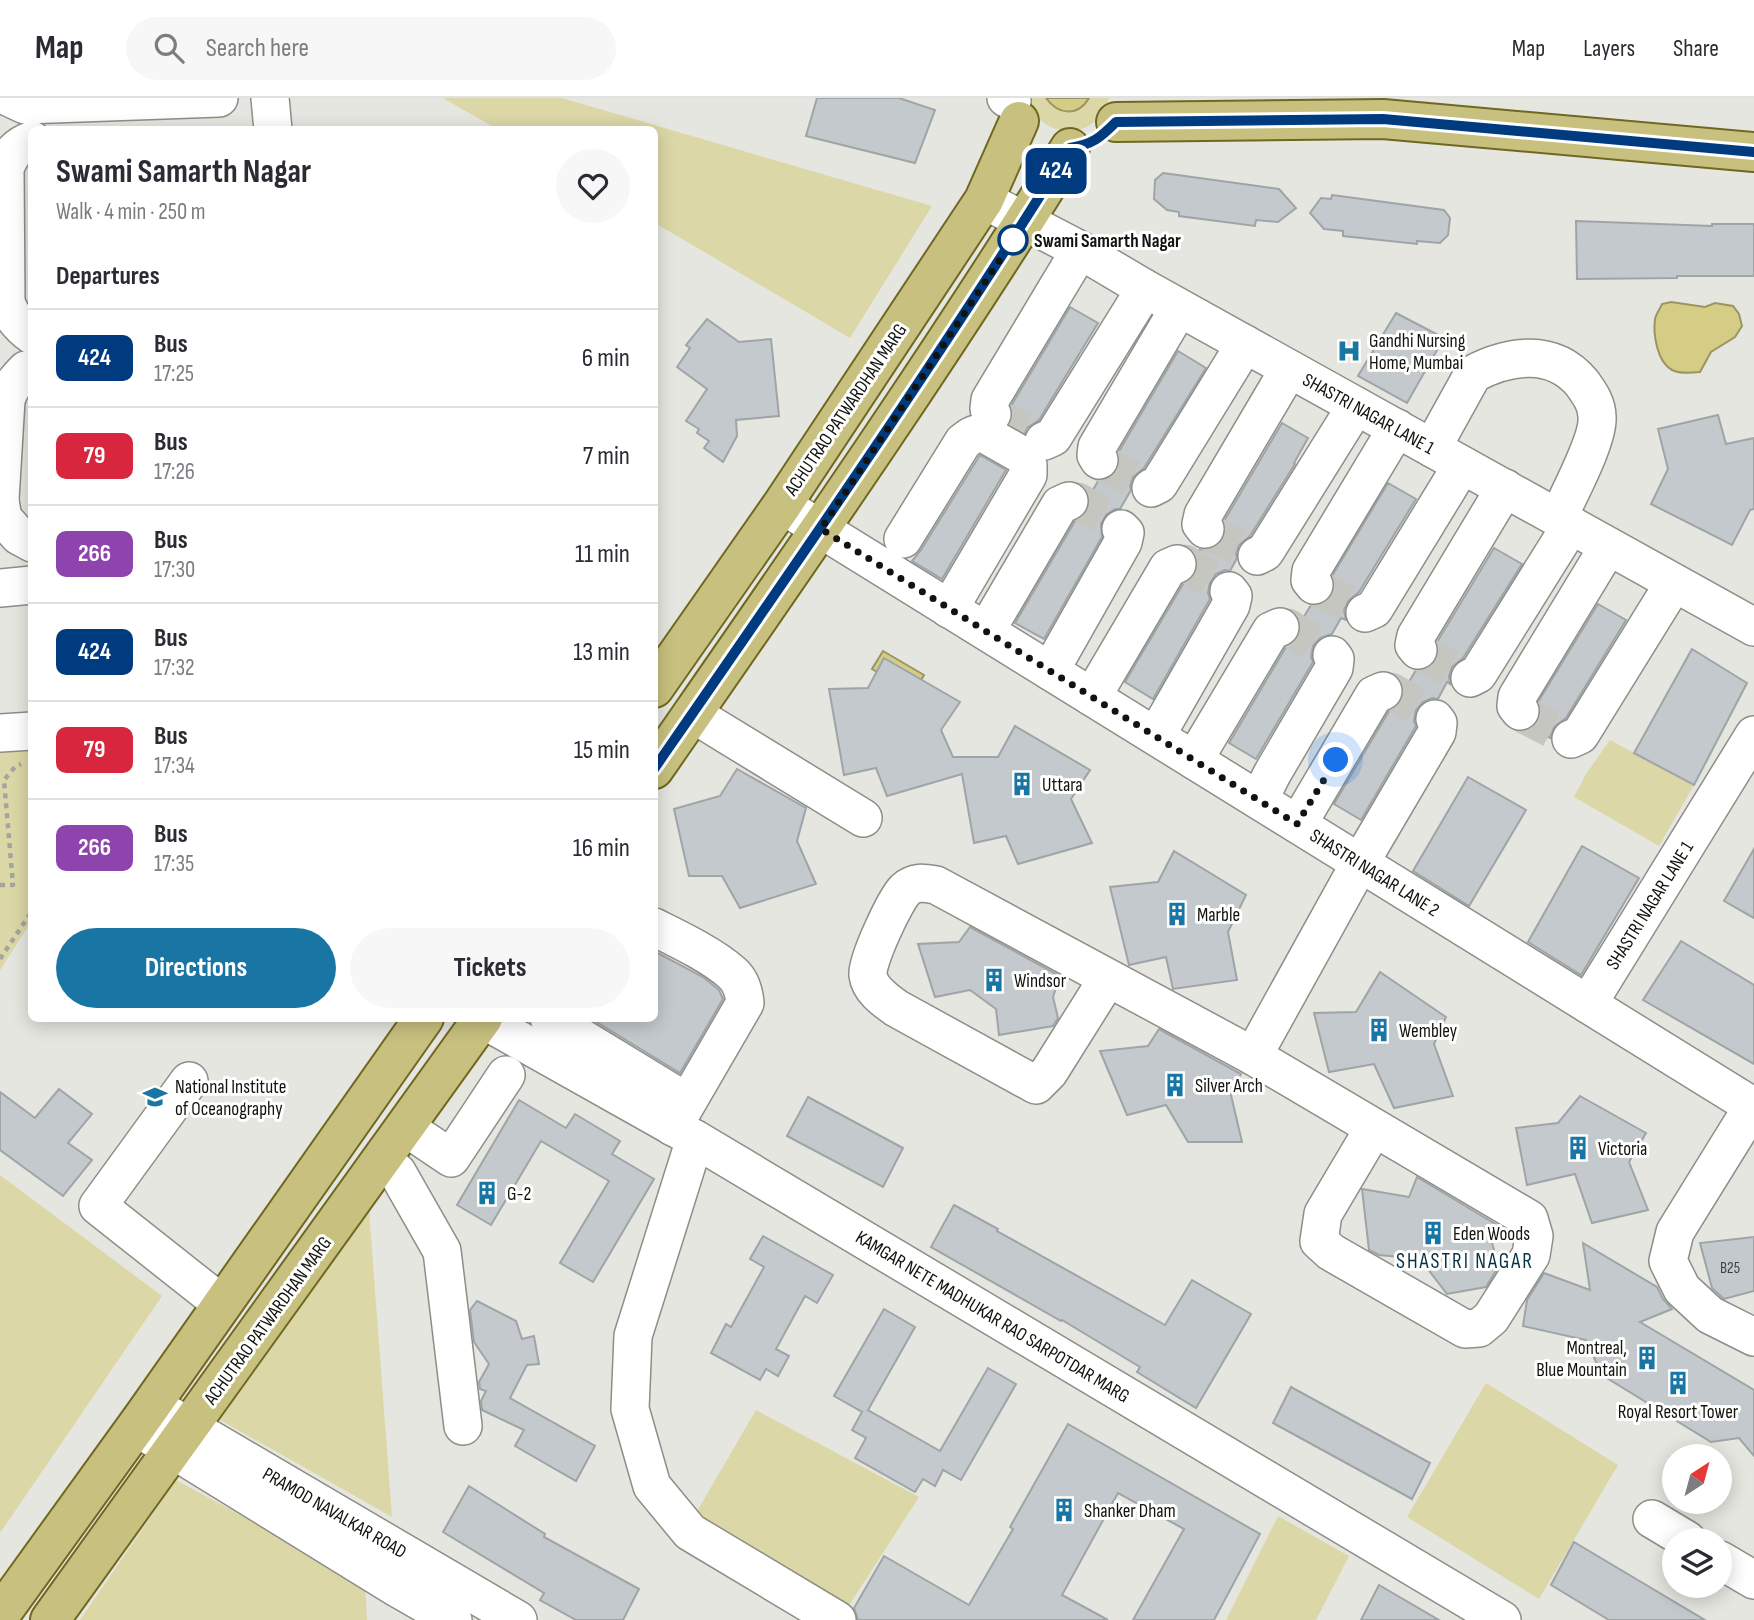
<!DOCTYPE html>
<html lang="en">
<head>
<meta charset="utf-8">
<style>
  :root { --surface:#fff; --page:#f7f7f7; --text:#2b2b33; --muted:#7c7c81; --line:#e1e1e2; --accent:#1976a4 }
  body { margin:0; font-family:"Sofia Sans Condensed",sans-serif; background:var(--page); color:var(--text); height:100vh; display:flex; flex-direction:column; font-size:26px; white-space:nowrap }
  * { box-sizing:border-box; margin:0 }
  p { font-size:23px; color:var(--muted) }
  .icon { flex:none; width:38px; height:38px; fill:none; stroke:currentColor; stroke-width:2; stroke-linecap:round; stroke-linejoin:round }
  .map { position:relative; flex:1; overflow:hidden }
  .sheet { position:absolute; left:28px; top:28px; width:630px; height:896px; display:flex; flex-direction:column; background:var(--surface); border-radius:10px; box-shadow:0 4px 18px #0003 }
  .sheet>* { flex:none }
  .badge { padding:0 14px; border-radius:10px; font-size:24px; line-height:46px }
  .needle { width:46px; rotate:36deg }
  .tools { position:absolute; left:1662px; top:1346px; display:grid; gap:14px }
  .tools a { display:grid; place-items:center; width:70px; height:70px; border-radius:50%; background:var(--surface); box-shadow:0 4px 18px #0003; font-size:35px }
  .you { position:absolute; width:35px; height:35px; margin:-18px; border:5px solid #fff; border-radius:50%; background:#1a73e8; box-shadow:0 0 0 10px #1a73e833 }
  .map>.badge { position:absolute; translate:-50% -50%; box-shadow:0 0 0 4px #fff }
  h2 { padding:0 28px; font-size:26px; line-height:63px }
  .round { display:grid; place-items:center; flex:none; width:74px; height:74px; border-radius:37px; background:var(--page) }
  .overview { display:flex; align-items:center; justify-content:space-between; height:119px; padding:0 28px }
  h1 { font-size:33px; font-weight:700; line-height:52px }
  .cta { display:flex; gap:14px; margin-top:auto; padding:14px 28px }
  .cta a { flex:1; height:80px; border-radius:42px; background:var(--accent); color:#fff; font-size:28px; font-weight:700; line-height:80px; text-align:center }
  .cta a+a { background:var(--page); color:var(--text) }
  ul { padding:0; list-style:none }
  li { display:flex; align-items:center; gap:21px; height:98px; padding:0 28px; border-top:2px solid var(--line) }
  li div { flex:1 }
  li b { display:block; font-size:26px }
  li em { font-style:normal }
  li .badge { min-width:77px; font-weight:700; text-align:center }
  header { display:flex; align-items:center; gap:42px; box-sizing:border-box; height:98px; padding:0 35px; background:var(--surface); border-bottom:2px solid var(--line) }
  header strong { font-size:33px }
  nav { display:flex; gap:38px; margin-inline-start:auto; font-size:24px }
  .search { width:490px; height:63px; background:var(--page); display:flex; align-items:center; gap:18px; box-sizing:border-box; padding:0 24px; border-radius:38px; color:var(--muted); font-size:26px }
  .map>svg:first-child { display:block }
</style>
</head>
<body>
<header>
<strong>Map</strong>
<div class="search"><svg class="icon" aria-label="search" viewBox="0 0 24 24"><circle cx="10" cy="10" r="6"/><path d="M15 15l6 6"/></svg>Search here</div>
<nav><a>Map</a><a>Layers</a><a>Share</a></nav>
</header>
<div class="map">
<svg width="1754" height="1522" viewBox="0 0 1754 1522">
  <rect width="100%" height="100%" fill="#e6e6e0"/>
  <!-- green -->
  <g fill="#dcd7a6">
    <polygon points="443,0 562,0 932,108 850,240 655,125 654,32 497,31"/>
    <path d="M1028,0H1109C1106,11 1100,21 1090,27C1085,31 1080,31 1074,32C1052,35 1033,22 1028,0Z"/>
    <polygon points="1610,642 1694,687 1659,748 1574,699 1586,676"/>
    <polygon points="31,648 31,824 0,872 0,650"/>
    <polygon points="0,1077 162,1198 0,1435"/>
    <polygon points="369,1112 392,1419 215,1319"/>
    <polygon points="1486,1285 1618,1367 1539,1501 1407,1419"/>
    <polygon points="756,1312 919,1399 848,1509 692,1422"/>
    <polygon points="176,1382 365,1485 367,1522 80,1522"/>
    <polygon points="1278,1418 1349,1458 1316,1522 1226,1522"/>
  </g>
  <!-- water -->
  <g fill="#d5cd86" stroke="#9a9563" stroke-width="2">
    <path d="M1046,0H1089C1078,19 1058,17 1046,0Z"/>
    <path d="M1671,204L1705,209L1715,205L1733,208L1739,216L1742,228L1735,239L1711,254L1700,274C1691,275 1680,276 1672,272C1657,264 1653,236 1655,221C1656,216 1660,211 1662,206Z"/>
    <polygon points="883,553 924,577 913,595 872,571"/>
  </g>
  <!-- building -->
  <g fill="#c3c9cc" stroke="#9fa4a7" stroke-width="2">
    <polygon points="817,0 899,0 935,12 915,65 806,38"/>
    <polygon points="1163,75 1279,91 1296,110 1278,124 1256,122 1255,128 1179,118 1179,114 1167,112 1154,101 1155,82"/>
    <polygon points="1332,97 1444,112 1450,120 1448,137 1440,145 1417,143 1417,146 1343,138 1343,133 1324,131 1310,115 1321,100 1331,101"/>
    <polygon points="1576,123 1712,128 1712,126 1754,126 1754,178 1677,178 1677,180 1577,181"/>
    <polygon points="1070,209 1098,225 1039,322 1027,330 1025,335 1010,326 1013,316 1011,308"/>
    <polygon points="1396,215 1444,240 1407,305 1358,278"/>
    <polygon points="707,221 739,244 771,241 779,318 736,322 737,338 723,364 704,350 709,343 697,335 699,331 686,323 707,291 677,269 690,250 686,247"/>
    <polygon points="1178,253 1206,270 1144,370 1133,379 1130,388 1131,392 1120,411 1115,411 1106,417 1101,426 1102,439 1044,541 1015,525 1075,423 1086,415 1090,406 1089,399 1098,383 1109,380 1117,373 1120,362 1118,355"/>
    <polygon points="1718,317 1726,346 1754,340 1754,411 1750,412 1732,447 1651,406 1668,371 1658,331"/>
    <polygon points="1282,325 1308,340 1294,365 1295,366 1250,438 1239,447 1236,456 1237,460 1230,473 1225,472 1216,476 1210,485 1208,495 1210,501 1153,601 1125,584 1183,486 1194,478 1198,468 1196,458 1200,451 1209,452 1218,448 1224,439 1226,429 1224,423"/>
    <polygon points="980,357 1006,372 942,481 912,463 921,452"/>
    <polygon points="1388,385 1416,401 1359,494 1348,503 1344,512 1346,522 1341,520 1332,536 1320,540 1313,548 1311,559 1313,564 1256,661 1229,645 1286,549 1297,541 1301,532 1300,525 1311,507 1318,508 1327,504 1333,495 1335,485 1332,478"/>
    <polygon points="1494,450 1522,466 1463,560 1452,569 1449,578 1450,586 1447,584 1438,601 1432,600 1423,604 1416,612 1414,623 1416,628 1361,722 1334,706 1389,613 1400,605 1404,596 1403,585 1407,587 1416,572 1422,573 1431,569 1437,560 1439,550 1437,544"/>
    <polygon points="1598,506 1626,522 1566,620 1554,629 1550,640 1533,630 1540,620 1541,611 1538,604"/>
    <polygon points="1692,551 1747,585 1694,687 1634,655"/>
    <polygon points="884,560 960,604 941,632 953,659 998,659 1015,628 1090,672 1071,701 1092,745 1018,766 1006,738 974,745 962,676 887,698 876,670 844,677 829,591 868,590"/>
    <polygon points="737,671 806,710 797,743 816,786 740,810 722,778 689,778 674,711 720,698"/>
    <polygon points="1468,679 1526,712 1469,808 1413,773"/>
    <polygon points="1582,748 1639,780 1581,877 1528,844"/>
    <polygon points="1754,751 1754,820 1724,803"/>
    <polygon points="1174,753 1246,797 1228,834 1237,882 1173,891 1166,859 1129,867 1110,789 1158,784"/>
    <polygon points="970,829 1060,878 1053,899 1058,920 1053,928 999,937 996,911 970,892 935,899 918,846 959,844"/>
    <polygon points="1681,843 1754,887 1754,966 1643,902"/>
    <polygon points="654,853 703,879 719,892 723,901 680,975 590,920 654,920"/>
    <polygon points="1380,874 1446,919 1434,946 1453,998 1394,1010 1374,966 1329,974 1314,915 1356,914"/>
    <polygon points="1159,931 1241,976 1231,997 1242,1044 1188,1044 1166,1007 1127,1017 1100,953 1148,948"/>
    <polygon points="59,991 92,1016 68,1045 92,1062 63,1098 0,1052 0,994 35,1020"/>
    <polygon points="1580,998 1646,1035 1629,1064 1648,1112 1592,1125 1575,1076 1527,1087 1516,1030 1558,1025"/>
    <polygon points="808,999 903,1050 883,1089 787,1038"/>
    <polygon points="519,1002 566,1030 575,1016 620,1043 612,1056 654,1081 593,1184 560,1165 609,1083 541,1043 491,1127 457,1107"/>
    <polygon points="1417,1079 1502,1130 1492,1145 1499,1168 1486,1189 1447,1196 1420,1161 1379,1157 1369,1152 1362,1091 1409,1099"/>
    <polygon points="954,1107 998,1131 997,1133 1165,1227 1192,1182 1251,1216 1196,1310 1137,1274 1140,1269 1062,1222 1061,1223 931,1149"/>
    <polygon points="763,1138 833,1177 817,1205 805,1198 776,1251 789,1258 778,1278 766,1271 760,1282 711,1255 726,1226 731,1229 764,1169 750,1161"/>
    <polygon points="1754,1139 1754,1193 1724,1201 1712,1190 1700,1145"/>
    <polygon points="1583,1145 1657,1189 1663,1201 1672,1211 1640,1224 1754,1292 1754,1358 1739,1340 1711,1344 1602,1277 1586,1242 1523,1228 1527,1202 1544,1175 1590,1192"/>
    <polygon points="477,1203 516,1223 522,1241 534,1238 539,1266 527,1267 510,1300 595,1348 576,1383 515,1348 524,1332 482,1312 481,1303 486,1293 480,1291 479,1284 489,1266 474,1244 470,1212"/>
    <polygon points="884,1211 915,1229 868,1312 940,1353 988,1270 1016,1286 961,1382 943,1372 935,1388 923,1381 915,1394 855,1360 866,1340 852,1332 862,1314 834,1298"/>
    <polygon points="1291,1289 1430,1365 1412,1401 1273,1325"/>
    <polygon points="1068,1326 1260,1436 1214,1522 1133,1522 1184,1431 1118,1395 1062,1497 1108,1522 858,1522 854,1510 884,1458 969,1507 1013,1431 1010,1429"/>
    <polygon points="469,1388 545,1436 544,1439 639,1491 623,1522 576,1522 540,1502 544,1495 443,1434"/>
    <polygon points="1574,1444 1705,1522 1609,1522 1551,1487"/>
    <polygon points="1379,1487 1439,1522 1361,1522"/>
  </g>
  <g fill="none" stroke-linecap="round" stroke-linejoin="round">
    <!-- minor-tunnel -->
    <g stroke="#c6c6c1" stroke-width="37" stroke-dasharray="37 18" stroke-linecap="butt">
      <polyline points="992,316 995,319 1044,343"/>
      <polyline points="1099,362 1102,365 1151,390"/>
      <polyline points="1069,403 1078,403 1118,427 1121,431"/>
      <polyline points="1205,431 1208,434 1257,458"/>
      <polyline points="1177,466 1185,465 1229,493"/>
      <polyline points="1314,487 1317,490 1365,515"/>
      <polyline points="1280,529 1288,529 1332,557"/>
      <polyline points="1418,552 1421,555 1470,580"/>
      <polyline points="1383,593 1391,593 1432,617 1435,621"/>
      <polyline points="1520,613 1522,616 1571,641"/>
    </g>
    <!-- minor casing -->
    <g stroke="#8e8e88" stroke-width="40">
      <g id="minor">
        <polyline points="10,0 25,7 219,0"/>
        <polyline points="270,0 273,32"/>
        <polyline points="1006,0 1012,3"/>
        <path d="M32,42C16,48 12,54 5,70L6,205C12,219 19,228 32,237"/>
        <polyline points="984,102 1080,152 1144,190 1754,529"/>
        <polyline points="992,316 989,311 990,302 1080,152"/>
        <polyline points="1044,343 1053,339 1137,204 1144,190"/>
        <path d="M1432,350L1473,276C1509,257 1553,250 1582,285C1590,296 1597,306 1597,319C1599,341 1568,398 1558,420"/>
        <polyline points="1099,362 1096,357 1097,349 1179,210"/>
        <polyline points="1151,390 1159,386 1245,246"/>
        <path d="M0,402L6,302C10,289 16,282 26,272H32"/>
        <polyline points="0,403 3,420 19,438 32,445"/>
        <polyline points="782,407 1754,1009"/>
        <polyline points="1205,431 1201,426 1203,417 1289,271"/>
        <path d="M903,441L963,344C969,339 974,335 983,335L1025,359L1028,367V377L949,511"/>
        <polyline points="1257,458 1265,454 1356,308"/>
        <polyline points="1314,487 1310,482 1311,473 1397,330"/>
        <polyline points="0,490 32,487"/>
        <polyline points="1365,515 1374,511 1462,367"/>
        <polyline points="986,533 1060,407 1069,403"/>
        <polyline points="1418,552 1414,547 1416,538 1505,390"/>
        <polyline points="1050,573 1123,444 1125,435 1121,431"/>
        <polyline points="1470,580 1478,576 1571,427"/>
        <polyline points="1092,599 1168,470 1177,466"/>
        <polyline points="1520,613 1516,608 1517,599 1608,449"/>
        <polyline points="693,616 863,720"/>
        <polyline points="0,635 32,633"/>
        <polyline points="1156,638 1231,507 1233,498 1229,493"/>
        <polyline points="1571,641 1580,637 1674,485"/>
        <polyline points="1194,662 1271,533 1280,529"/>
        <polyline points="1259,702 1272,676 1334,570 1335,561 1332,557"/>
        <polyline points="1298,726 1374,597 1383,593"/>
        <path d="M654,829C678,841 712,857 732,875C740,882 744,894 745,905L673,1029"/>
        <path d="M1108,880L1049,974L1036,987L896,910C885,902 870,892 868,877C866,864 895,802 905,792C915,783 924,785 936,787L1253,958L1529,1121L1534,1138L1531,1157L1491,1220L1479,1230L1465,1231L1331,1154L1319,1143L1323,1116L1374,1030"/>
        <polyline points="1588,906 1754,637"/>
        <polyline points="480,920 695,1041 1502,1522"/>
        <polyline points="549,920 687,1004"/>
        <polyline points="1253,958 1360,765 1437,634 1438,625 1435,621"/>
        <polyline points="189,983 98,1108 222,1206"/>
        <polyline points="1753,1008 1675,1134 1668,1163 1682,1191 1710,1217 1754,1239"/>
        <polyline points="405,1029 451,1060 506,977"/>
        <polyline points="695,1041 633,1238 630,1311 652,1388 690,1434 837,1522"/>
        <polyline points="381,1062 397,1074 442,1153 463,1328"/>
        <polyline points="152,1307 518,1522"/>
        <polyline points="136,1329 397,1490 453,1522"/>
        <polyline points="1652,1421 1687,1442"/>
        <polyline points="1720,1462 1754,1482"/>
      </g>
    </g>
    <!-- major casing -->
    <g stroke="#706820" stroke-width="42">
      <g id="major">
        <polyline points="1116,24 1383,21 1754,54"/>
        <polyline points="654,590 782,407 984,102 1019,23"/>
        <path d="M654,671C796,466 939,262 1070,50"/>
        <polyline points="0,1517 143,1319 424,920"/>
        <polyline points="50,1522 483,920"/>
      </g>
    </g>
    <!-- path -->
    <g stroke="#a5a5a0" stroke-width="4.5" stroke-dasharray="5 5" stroke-linecap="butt">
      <polyline points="0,787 13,787 4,682 15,669 21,666"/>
      <polyline points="0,861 32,813"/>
    </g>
    <!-- minor -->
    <use href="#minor" stroke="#fff" stroke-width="37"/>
    <!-- major -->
    <use href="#major" stroke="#c7c07f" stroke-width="38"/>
  </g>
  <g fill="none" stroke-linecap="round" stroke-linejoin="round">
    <!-- line casing -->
    <g stroke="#fff" stroke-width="16">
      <path id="line" d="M654,671C796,466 938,262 1070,50C1093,46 1100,40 1116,24L1383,21L1754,54"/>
    </g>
    <!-- line -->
    <use href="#line" stroke="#003b80" stroke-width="10"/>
    <!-- walk -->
    <polyline stroke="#121210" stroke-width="7" stroke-dasharray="0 12.6" points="1013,142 821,431 1297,726 1336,662"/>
  </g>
  <!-- icons -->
  <defs>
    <g id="hospital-bare" transform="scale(1.89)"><path d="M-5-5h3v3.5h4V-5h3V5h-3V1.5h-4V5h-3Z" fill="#1976a4" stroke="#fffffe" stroke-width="2.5" paint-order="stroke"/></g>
    <g id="building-bare" transform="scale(1.89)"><path d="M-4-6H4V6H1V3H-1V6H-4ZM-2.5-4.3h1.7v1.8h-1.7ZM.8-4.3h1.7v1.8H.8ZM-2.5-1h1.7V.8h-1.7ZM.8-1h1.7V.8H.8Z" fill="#1976a4" stroke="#fffffe" stroke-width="2.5" paint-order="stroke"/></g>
    <g id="university-bare" transform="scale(1.89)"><path d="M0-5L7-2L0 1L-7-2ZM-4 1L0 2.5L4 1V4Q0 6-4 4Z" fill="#1976a4" stroke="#fffffe" stroke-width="2.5" paint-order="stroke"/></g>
  </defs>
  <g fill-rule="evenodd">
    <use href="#hospital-bare" x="1349" y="253"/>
    <use href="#building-bare" x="1022" y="686"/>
    <use href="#building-bare" x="1177" y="816"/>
    <use href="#building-bare" x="994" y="882"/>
    <use href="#building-bare" x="1379" y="932"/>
    <use href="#building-bare" x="1175" y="987"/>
    <use href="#university-bare" x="155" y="999"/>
    <use href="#building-bare" x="1578" y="1050"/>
    <use href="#building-bare" x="487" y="1095"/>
    <use href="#building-bare" x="1433" y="1135"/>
    <use href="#building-bare" x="1647" y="1260"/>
    <use href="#building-bare" x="1678" y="1285"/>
    <use href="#building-bare" x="1064" y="1412"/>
  </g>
  <!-- markers -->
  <circle fill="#fff" stroke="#003b80" stroke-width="3.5" cx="1013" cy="142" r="14"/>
  <g text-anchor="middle" stroke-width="6" stroke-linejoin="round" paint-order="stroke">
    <!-- number labels -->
    <g font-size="16" fill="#3e403f">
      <text x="1730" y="1175">B25</text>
    </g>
    <!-- stop labels -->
    <g font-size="19" font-weight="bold" fill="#121210" stroke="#fffffe" text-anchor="start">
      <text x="1034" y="149">Swami Samarth Nagar</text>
    </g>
    <!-- poi labels -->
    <g font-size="19" fill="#121210" stroke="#fffffe" text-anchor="start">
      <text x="1369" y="249">Gandhi Nursing<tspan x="1369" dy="22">Home, Mumbai</tspan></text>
      <text x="1042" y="693">Uttara</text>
      <text x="1197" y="823">Marble</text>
      <text x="1014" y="889">Windsor</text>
      <text x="1399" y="939">Wembley</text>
      <text x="1195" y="994">Silver Arch</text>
      <text x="175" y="995">National Institute<tspan x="175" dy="22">of Oceanography</tspan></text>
      <text x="1598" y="1057">Victoria</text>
      <text x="507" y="1102">G-2</text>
      <text x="1453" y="1142">Eden Woods</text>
      <text x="1627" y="1256" text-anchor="end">Montreal,<tspan x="1627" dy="22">Blue Mountain</tspan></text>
      <text x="1678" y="1320" text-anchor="middle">Royal Resort Tower</text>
      <text x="1084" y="1419">Shanker Dham</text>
    </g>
    <!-- street labels -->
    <g font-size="19" fill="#121210" stroke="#fffffe">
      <text transform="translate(845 311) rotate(-56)" y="7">ACHUTRAO PATWARDHAN MARG</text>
      <text transform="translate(1369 315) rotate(29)" y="7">SHASTRI NAGAR LANE 1</text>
      <text transform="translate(1375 774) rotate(32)" y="7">SHASTRI NAGAR LANE 2</text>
      <text transform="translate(1649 807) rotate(-58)" y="7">SHASTRI NAGAR LANE 1</text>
      <text transform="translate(993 1218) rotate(31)" y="7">KAMGAR NETE MADHUKAR RAO SARPOTDAR MARG</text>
      <text transform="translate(267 1222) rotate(-54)" y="7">ACHUTRAO PATWARDHAN MARG</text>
      <text transform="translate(335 1414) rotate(30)" y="7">PRAMOD NAVALKAR ROAD</text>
    </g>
    <!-- neighbourhood labels -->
    <g font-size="21" letter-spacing="2" fill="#063248" stroke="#fffffe">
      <text x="1465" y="1170">SHASTRI NAGAR</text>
    </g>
  </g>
</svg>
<div class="tools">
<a><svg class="needle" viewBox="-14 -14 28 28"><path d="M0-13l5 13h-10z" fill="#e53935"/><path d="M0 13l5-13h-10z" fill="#7c7c81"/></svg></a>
<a><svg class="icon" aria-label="layers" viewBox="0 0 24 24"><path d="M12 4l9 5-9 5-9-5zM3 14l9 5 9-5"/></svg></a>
</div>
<div class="you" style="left:1336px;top:662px"></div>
<b class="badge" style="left:1056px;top:73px;background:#003b80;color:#fff">424</b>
<section class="sheet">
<div class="overview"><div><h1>Swami Samarth Nagar</h1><p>Walk · 4 min · 250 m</p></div><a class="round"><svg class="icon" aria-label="heart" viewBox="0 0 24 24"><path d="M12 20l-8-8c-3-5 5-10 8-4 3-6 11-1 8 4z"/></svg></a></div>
<h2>Departures</h2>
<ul>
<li><span class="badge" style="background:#003b80;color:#fff">424</span><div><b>Bus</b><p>17:25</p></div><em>6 min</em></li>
<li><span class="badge" style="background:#d7263d;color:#fff">79</span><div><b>Bus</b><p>17:26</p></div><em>7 min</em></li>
<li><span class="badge" style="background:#8e44ad;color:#fff">266</span><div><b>Bus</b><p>17:30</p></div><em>11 min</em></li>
<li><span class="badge" style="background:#003b80;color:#fff">424</span><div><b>Bus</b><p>17:32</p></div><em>13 min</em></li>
<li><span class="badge" style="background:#d7263d;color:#fff">79</span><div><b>Bus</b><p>17:34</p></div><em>15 min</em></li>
<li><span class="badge" style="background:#8e44ad;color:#fff">266</span><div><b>Bus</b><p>17:35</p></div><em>16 min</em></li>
</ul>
<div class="cta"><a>Directions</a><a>Tickets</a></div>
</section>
</div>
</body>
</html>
